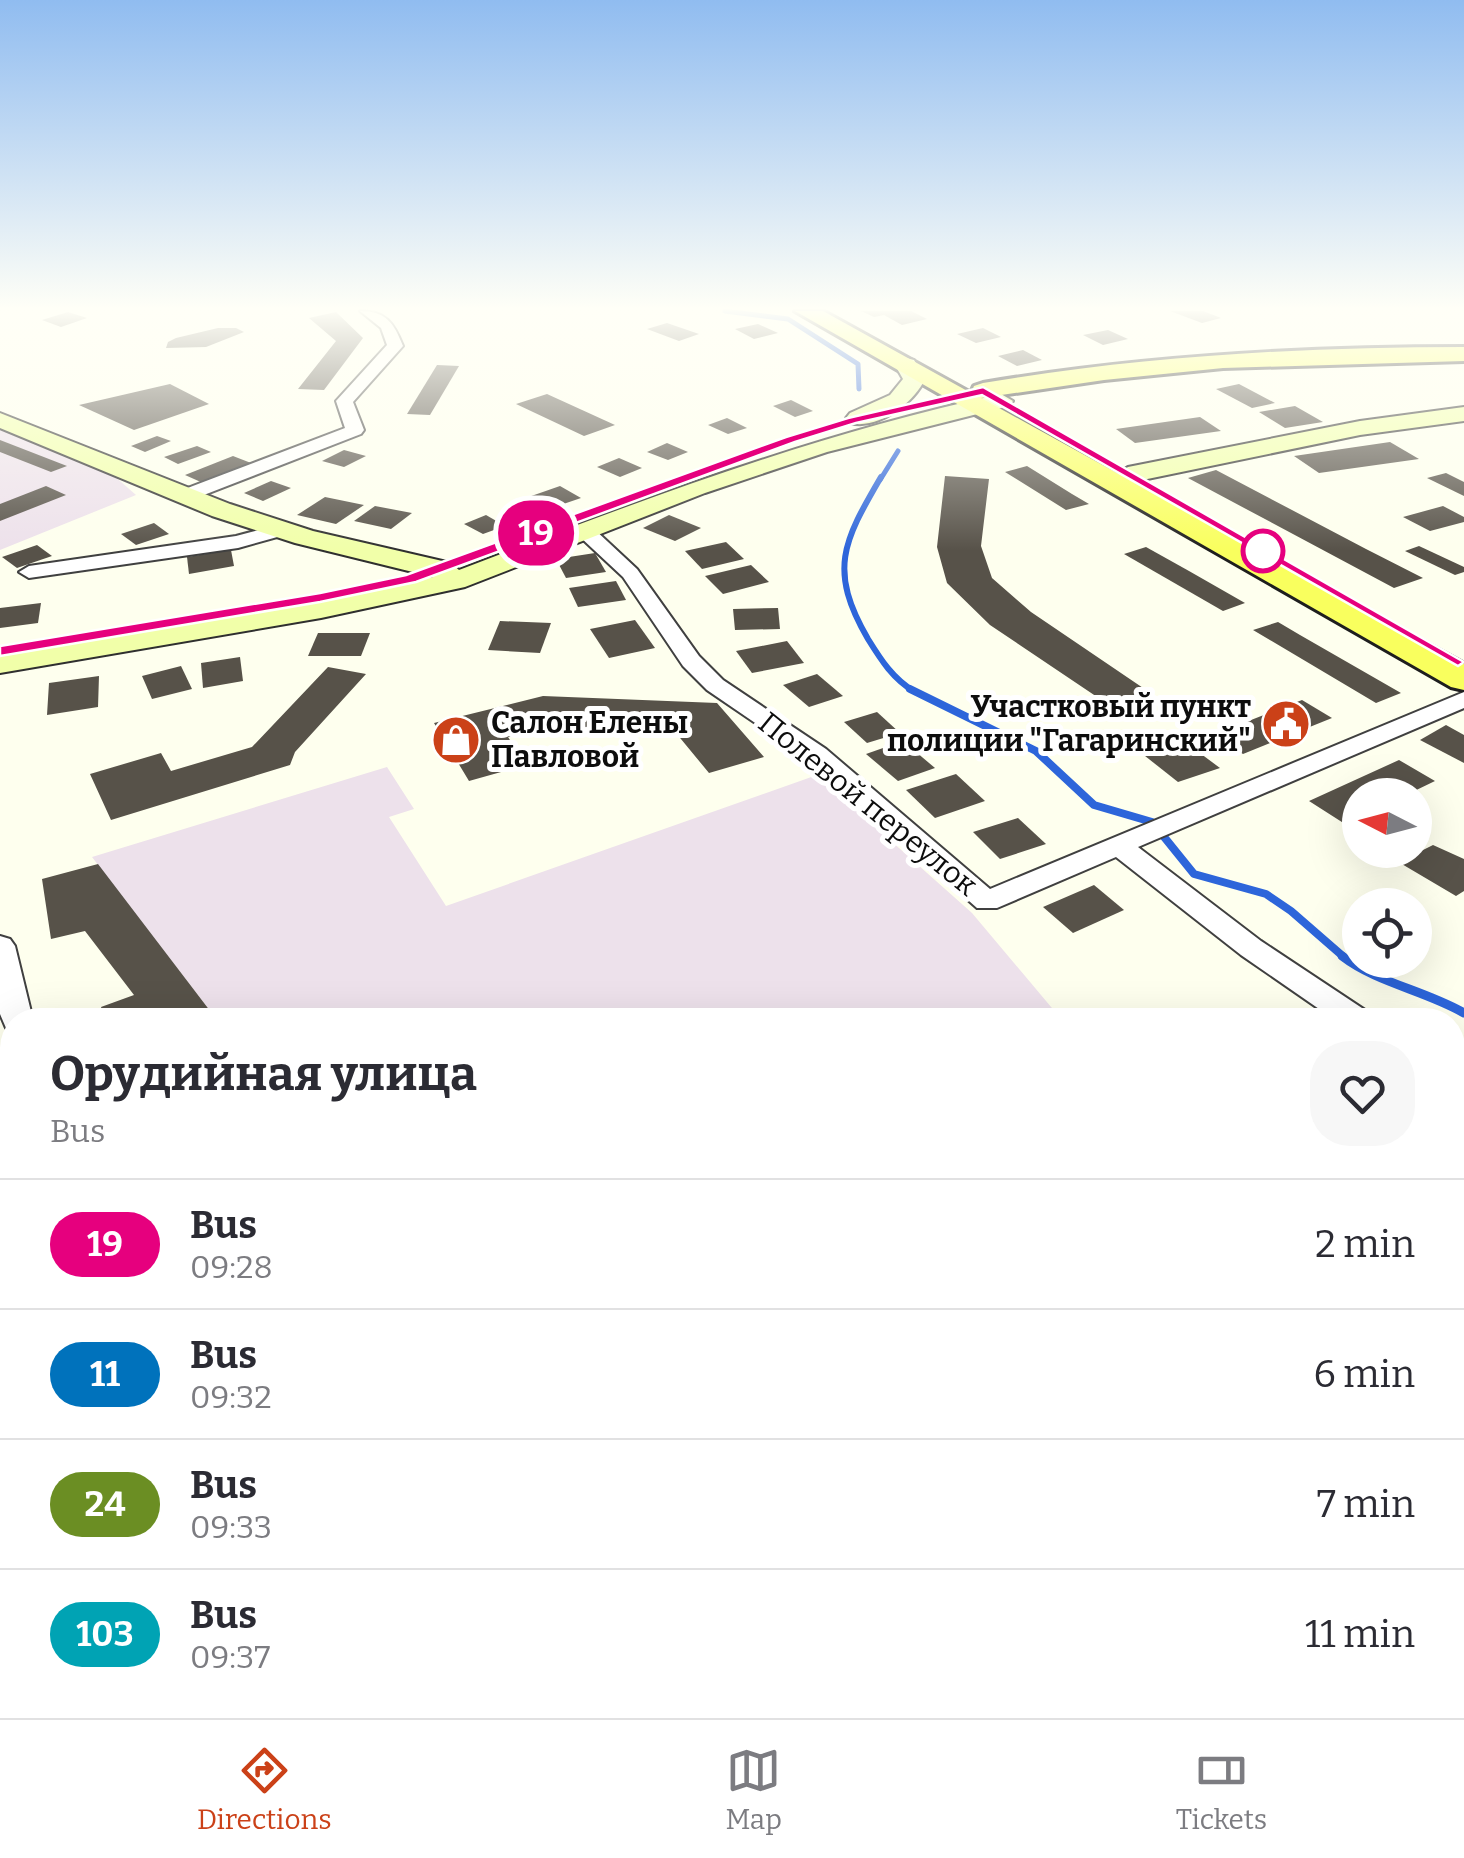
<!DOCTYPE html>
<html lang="en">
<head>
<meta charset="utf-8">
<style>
  :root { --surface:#fff; --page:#f7f7f7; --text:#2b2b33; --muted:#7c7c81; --line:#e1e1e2; --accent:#cb4118 }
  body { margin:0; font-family:Bitter,serif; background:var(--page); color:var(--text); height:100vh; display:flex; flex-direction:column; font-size:38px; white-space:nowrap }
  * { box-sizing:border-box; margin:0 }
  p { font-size:32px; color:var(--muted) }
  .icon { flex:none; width:55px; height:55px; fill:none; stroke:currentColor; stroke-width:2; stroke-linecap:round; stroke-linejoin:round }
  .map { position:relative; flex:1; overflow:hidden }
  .drawer { position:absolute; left:0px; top:1008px; width:1465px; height:712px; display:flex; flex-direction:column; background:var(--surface); border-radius:40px 40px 0 0; box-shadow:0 10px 40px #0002 }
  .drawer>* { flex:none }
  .badge { padding:0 20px; border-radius:32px; font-size:35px; line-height:65px }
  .needle { width:65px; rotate:276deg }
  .tools { position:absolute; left:1342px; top:778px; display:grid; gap:20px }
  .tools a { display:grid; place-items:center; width:90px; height:90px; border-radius:50%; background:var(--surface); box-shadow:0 10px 40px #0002; font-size:50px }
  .map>.badge { position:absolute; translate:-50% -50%; box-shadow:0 0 0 5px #fff }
  .round { display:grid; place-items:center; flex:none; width:105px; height:105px; border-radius:40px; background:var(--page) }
  .summary { display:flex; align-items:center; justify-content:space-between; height:170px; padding:0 50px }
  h1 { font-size:48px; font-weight:700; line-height:75px }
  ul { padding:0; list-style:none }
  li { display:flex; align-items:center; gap:30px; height:130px; padding:0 50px; border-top:2px solid var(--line) }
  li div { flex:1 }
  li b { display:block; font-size:38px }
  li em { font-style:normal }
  li .badge { min-width:110px; font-weight:700; text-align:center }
  .menu { display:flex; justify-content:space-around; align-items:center; height:140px; border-top:2px solid var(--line); background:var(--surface); font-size:28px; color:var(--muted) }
  .menu a { display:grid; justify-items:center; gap:5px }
  .menu .selected { color:var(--accent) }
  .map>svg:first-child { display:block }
</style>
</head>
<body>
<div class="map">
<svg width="1464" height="1718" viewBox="0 0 1464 1718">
  <rect width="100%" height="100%" fill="#feffee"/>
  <!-- industrial -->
  <g fill="#ede1eb">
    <polygon points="0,430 51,447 112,474 136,495 0,550"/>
    <polygon points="387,767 414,809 389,817 446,906 817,775 972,913 1062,1020 217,1020 92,857"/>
  </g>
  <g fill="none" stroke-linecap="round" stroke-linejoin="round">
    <!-- stream-far4 -->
    <g stroke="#2d65da" stroke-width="5">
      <polyline points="725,311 788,319 858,364 859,389"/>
      <polyline points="880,480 898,451"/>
    </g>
    <!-- stream-far3 -->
    <path stroke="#2d65da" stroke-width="6" d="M881,477C843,542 828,570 868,639C881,660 893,679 915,692"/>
    <!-- stream-far2 -->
    <polyline stroke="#2d65da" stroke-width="8" points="910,689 1036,751 1094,805 1152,822 1194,874 1266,894 1291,911 1345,958"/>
    <!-- stream-far1 -->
    <g stroke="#2d65da" stroke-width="9">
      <path d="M1342,956C1377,983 1424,990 1464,1013"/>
      <polyline points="1452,1178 1464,1169"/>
    </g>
    <!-- stream -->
    <polyline stroke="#2d65da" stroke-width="11" points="0,1515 12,1520"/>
  </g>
  <!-- building -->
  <g fill="#575249">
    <polygon points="861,311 911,311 927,319 902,325 884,315 874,317"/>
    <polygon points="1170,311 1203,311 1221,318 1202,323"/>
    <polygon points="68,312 87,318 61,327 42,320"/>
    <polygon points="336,312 363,338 324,390 298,389 336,341 309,318"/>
    <polygon points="667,323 699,334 679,341 647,329"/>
    <polygon points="758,324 778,333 754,339 735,329"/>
    <polygon points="218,328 236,328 244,332 206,347 166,348 168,342 176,338"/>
    <polygon points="983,328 1001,337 976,343 957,334"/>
    <polygon points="1108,330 1128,339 1103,345 1083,335"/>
    <polygon points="1023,350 1042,360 1017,366 998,356"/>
    <polygon points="437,365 459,366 430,415 407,414"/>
    <polygon points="170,384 209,404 134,430 79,405"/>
    <polygon points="1239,384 1275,403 1252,408 1216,389"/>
    <polygon points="547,394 615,425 584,436 516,404"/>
    <polygon points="791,400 813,411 795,417 773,406"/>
    <polygon points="1295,406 1323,422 1285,428 1259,412"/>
    <polygon points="1200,417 1221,431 1135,443 1116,429"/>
    <polygon points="727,418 747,428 728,434 708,425"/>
    <polygon points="157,436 171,441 145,452 131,446"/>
    <polygon points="0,440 67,466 51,472 0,452"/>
    <polygon points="1390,442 1419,459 1319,473 1294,456"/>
    <polygon points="667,443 688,452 668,460 647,452"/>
    <polygon points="197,446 211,452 178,464 164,457"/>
    <polygon points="344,450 366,456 344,467 322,461"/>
    <polygon points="233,456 251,463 203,483 185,475"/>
    <polygon points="619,458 642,468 620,477 597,467"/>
    <polygon points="1027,466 1072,494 1089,504 1066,510 1005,472"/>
    <polygon points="1216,470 1366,549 1423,578 1394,588 1188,478"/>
    <polygon points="1446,473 1464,482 1464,496 1427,478"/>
    <polygon points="945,476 989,479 981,546 992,578 1031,612 1149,692 1109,705 990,625 947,583 937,547"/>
    <polygon points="271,481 291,488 263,501 244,493"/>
    <polygon points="46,486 66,495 0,521 0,504"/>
    <polygon points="560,486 581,498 537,513 517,501"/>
    <polygon points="325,497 364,505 336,524 297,515"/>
    <polygon points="375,506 412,513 391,529 354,521"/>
    <polygon points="1443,506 1464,517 1464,522 1430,531 1403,517"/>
    <polygon points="486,515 505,526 483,534 464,524"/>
    <polygon points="669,515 701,528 675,541 643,528"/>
    <polygon points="154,523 169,534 136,545 121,534"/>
    <polygon points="726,542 744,559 702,569 685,551"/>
    <polygon points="37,545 52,556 17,568 2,557"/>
    <polygon points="1419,546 1464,567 1464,572 1455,575 1405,551"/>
    <polygon points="1146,547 1189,571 1245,603 1223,611 1124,554"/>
    <polygon points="231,550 234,566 189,574 187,557"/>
    <polygon points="595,553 606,572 566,578 556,559"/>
    <polygon points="751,565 769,582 723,594 705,576"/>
    <polygon points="616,581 626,600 578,607 569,588"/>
    <polygon points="41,603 38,623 0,628 0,608"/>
    <polygon points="778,608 780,629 735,630 733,609"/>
    <polygon points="635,620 655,648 609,658 590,629"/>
    <polygon points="500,621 551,623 540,653 488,650"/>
    <polygon points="1278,622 1300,635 1401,693 1376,703 1253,630"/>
    <polygon points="318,633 370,633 361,656 308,656"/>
    <polygon points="787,641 804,663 752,673 736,651"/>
    <polygon points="240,657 243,681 203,688 201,663"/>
    <polygon points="181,666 192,689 152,699 142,676"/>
    <polygon points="328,667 366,674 295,752 290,765 111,820 90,774 161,753 171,771 252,747"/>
    <polygon points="817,674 843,696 809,707 783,685"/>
    <polygon points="99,676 98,707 47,715 49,683"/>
    <polygon points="543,696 717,703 764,757 709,773 676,733 548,727 508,737 526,765 469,781 434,723"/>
    <polygon points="1302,700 1332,718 1243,754 1213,735"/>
    <polygon points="877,712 900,733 867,743 844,722"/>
    <polygon points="1446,725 1464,735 1464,763 1420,740"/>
    <polygon points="1181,739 1220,768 1178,782 1140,752"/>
    <polygon points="903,741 935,768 898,781 866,754"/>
    <polygon points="1399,760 1435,781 1406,795 1360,795 1360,816 1345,824 1309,801"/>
    <polygon points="956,774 985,801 935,818 906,790"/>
    <polygon points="1018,818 1046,844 1000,859 973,832"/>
    <polygon points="1433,845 1464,859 1464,891 1456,896 1395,860 1415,848 1421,851"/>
    <polygon points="98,864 217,1020 105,1020 101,1007 134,995 85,931 51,939 42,879"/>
    <polygon points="1094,885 1124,910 1073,933 1043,907"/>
    <polygon points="0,1659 12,1659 12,1708 25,1708 21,1718 0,1718"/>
    <polygon points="433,1708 507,1708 506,1718 431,1718"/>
    <polygon points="996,1708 1068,1708 1070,1718 997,1718"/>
    <polygon points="923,1712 923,1718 830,1718 829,1713"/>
  </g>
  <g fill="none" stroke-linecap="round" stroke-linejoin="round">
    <!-- street casing -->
    <g stroke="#404040" stroke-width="4">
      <g id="street">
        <path d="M360,311C386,311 394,323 403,346L353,402L364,430L361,434L191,500H177V492L345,428L336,401L387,345L381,328Z"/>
        <polygon points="281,524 288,526 288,534 238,548 29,578 19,572 29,566 236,536"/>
        <polygon points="586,526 593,528 637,569 699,656 723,680 826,749 990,889 1464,692 1464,708 1138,847 1261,941 1368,1012 1373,1020 1335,1020 1241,955 1116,857 997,908 977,908 808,759 707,690 683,666 623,577 579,536 576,532"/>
        <polygon points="0,936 10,939 15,946 33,1020 12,1020 12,1030 6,1028 0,1014"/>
        <polygon points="1452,1073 1464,1077 1464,1105 1452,1102"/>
        <polygon points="12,1160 12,1188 0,1192 0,1164"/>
      </g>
    </g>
    <!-- secondary casing -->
    <g stroke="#2f2f2f" stroke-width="4">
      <g id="secondary">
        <path d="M906,358L914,360L925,379C914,403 878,430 850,423L846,418L850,413L890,395L903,379L895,365Z"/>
        <path d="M1001,394L1013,401L1009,406L827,452L705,493L465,587L321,618L0,673V655L321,600L433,577L295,543L212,516L0,428V413L230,504L313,531L451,563L459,570C639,501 812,435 1001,394Z"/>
        <polygon points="1464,407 1464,421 1360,435 1128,483 1115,475 1128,467 1360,421"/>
      </g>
    </g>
    <!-- primary casing -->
    <g stroke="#1e1e1e" stroke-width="6">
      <path id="primary" d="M795,311H823L971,393L974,386L983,383C1143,356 1302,347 1464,347V361L1223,368L1104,380L981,398L1464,664V690L1451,687Z"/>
    </g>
    <!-- street -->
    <use href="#street" fill="#fff" fill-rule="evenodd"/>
    <!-- secondary -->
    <use href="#secondary" fill="#f1ffa9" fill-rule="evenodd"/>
    <!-- primary -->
    <use href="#primary" fill="#f9ff5e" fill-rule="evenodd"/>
  </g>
  <!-- sky -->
  <linearGradient id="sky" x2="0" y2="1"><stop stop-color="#90bcf0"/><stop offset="0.56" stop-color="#fffff7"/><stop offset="1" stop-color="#fffff7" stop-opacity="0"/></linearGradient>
  <rect width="1464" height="551" fill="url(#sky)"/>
  <!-- line -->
  <polygon fill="#e6007e" stroke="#fff" stroke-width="2.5" points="983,387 1464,662 1458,666 982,395 856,423 795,442 416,582 320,602 0,656 0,646 320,593 406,575 786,437 848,418"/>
  <!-- icons -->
  <defs>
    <g id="civic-disc" transform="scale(2.5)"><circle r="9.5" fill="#cb4118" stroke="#fff"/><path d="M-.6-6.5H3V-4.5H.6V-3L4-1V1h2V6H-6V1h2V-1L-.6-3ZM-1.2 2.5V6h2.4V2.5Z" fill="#fff"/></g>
    <g id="shop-disc" transform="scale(2.5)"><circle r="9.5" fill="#cb4118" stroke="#fff"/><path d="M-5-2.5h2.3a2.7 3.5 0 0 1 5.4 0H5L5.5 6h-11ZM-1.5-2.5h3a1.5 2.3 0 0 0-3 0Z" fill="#fff"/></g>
  </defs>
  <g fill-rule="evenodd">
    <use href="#civic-disc" x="1286" y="724"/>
    <use href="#shop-disc" x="456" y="740"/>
  </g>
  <!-- markers -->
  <circle fill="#fff" stroke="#e6007e" stroke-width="5" cx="1263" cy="551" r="20"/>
  <g text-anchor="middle" stroke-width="10" stroke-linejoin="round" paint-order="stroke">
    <!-- poi labels -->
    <g font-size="30" font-weight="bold" fill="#0d0d0d" stroke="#fff" text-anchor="end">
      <text x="1251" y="717">Участковый пункт<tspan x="1251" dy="34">полиции "Гагаринский"</tspan></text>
      <text x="491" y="733" text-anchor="start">Салон Елены<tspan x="491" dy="34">Павловой</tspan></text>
    </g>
    <!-- street labels -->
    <g font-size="30" fill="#0d0d0d" stroke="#fff">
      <text transform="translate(868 804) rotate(39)" y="10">Полевой переулок</text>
    </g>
  </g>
</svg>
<div class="tools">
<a><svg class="needle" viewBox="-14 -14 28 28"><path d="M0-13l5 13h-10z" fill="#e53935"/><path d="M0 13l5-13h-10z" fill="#7c7c81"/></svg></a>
<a><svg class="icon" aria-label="locate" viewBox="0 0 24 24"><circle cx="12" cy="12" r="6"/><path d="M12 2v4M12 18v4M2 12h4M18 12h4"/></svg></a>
</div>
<b class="badge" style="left:536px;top:533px;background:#e6007e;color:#fff">19</b>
<section class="drawer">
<div class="summary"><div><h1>Орудийная улица</h1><p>Bus</p></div><a class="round"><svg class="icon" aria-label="heart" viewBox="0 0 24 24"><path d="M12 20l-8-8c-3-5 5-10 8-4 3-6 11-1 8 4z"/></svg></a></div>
<ul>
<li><span class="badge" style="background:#e6007e;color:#fff">19</span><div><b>Bus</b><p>09:28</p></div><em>2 min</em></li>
<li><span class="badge" style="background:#0072bc;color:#fff">11</span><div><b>Bus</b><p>09:32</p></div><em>6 min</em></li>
<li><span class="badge" style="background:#6b8e23;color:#fff">24</span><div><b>Bus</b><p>09:33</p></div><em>7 min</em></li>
<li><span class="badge" style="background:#00a3b4;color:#fff">103</span><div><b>Bus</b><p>09:37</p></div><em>11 min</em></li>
</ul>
</section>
</div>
<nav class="menu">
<a class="selected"><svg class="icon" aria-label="directions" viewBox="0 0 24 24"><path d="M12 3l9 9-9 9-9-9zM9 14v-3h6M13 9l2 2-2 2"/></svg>Directions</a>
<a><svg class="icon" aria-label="map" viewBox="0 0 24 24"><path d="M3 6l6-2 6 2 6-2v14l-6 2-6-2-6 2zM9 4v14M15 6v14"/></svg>Map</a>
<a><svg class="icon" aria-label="tickets" viewBox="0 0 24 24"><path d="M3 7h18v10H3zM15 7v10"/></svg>Tickets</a>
</nav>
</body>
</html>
